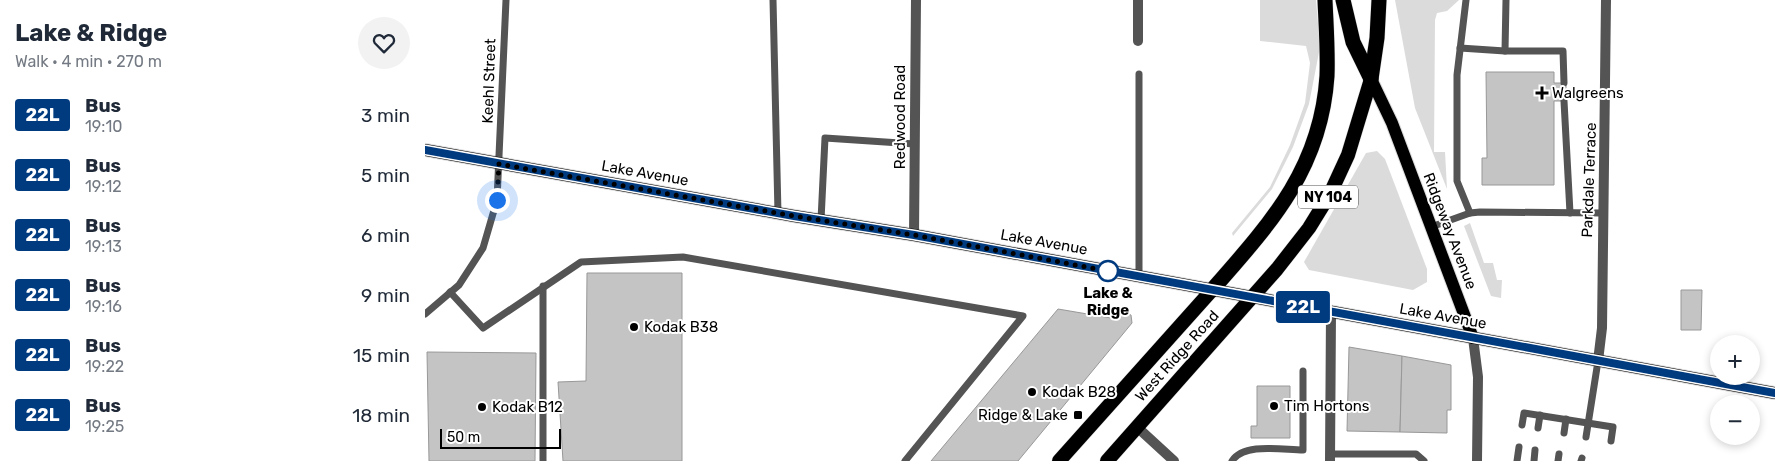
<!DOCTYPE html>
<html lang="en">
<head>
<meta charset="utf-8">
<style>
  :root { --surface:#fff; --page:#f2f2f3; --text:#1f2937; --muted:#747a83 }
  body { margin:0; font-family:Rubik,sans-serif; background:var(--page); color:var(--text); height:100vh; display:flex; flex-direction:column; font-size:19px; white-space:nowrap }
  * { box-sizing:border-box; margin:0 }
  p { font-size:16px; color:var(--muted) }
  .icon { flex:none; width:28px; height:28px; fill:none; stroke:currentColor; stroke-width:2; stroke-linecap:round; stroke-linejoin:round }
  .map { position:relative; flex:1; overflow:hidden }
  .drawer { display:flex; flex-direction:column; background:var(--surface); width:425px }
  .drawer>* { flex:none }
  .badge { padding:0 10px; border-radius:4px; font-size:18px; line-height:32px }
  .buttons { position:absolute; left:1285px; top:335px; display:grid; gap:10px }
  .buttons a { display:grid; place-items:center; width:50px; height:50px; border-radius:50%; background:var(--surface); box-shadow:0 2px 8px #0003; font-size:25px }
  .scale { position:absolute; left:15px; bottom:12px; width:121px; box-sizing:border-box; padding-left:5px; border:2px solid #000; border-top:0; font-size:14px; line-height:18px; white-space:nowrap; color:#000; -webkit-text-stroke:4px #fff; paint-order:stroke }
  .you { position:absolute; width:25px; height:25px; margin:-12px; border:4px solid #fff; border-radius:50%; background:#1a73e8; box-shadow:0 0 0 8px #1a73e833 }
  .map>.badge { position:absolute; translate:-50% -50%; box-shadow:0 0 0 2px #fff }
  .round { display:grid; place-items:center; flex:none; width:52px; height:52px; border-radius:26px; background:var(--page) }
  .head { display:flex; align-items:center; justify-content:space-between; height:85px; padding:0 15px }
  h1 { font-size:24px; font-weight:700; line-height:38px }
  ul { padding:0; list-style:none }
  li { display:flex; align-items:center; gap:15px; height:60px; padding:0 15px }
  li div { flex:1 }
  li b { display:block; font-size:19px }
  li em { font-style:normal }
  li .badge { min-width:55px; font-weight:700; text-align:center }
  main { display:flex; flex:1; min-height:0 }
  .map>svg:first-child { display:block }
</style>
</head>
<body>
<main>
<section class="drawer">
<div class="head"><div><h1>Lake &amp; Ridge</h1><p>Walk · 4 min · 270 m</p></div><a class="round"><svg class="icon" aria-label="heart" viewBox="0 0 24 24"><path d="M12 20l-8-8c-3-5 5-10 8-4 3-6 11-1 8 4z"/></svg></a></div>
<ul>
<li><span class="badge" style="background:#003b80;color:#fff">22L</span><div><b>Bus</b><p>19:10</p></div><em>3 min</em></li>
<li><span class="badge" style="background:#003b80;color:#fff">22L</span><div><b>Bus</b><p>19:12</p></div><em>5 min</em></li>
<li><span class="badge" style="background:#003b80;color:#fff">22L</span><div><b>Bus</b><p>19:13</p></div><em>6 min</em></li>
<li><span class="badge" style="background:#003b80;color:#fff">22L</span><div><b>Bus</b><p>19:16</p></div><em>9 min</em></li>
<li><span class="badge" style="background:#003b80;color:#fff">22L</span><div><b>Bus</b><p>19:22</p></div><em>15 min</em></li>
<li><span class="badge" style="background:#003b80;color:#fff">22L</span><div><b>Bus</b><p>19:25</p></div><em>18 min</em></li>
</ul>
</section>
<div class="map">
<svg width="1350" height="461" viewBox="0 0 1350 461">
  <rect width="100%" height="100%" fill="#fff"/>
  <!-- green -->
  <g fill="#dbdbdb">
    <polygon points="835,0 891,0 895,47 884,104 868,147 847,189 808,236 807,233 845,187 865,145 880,103 885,63 881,46 835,41"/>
    <polygon points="970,0 1034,0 1022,11 1012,13 1010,20 1009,152 1020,152 1022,189 990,108"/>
    <polygon points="952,151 960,159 1002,269 1002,282 988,290 884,270 879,262 941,153"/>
    <polygon points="1045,223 1059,263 1068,263 1072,280 1077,280 1076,298 1066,296 1039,226"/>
  </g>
  <!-- building -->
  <g fill="#c4c4c4" stroke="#989898">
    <polygon points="1061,72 1129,72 1129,83 1141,83 1141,101 1129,101 1129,185 1057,185 1057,158 1062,158"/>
    <polygon points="162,273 257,273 257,461 138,461 133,382 161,381"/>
    <polygon points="1256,290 1277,290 1276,330 1256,330"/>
    <polygon points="633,309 686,318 691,310 706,315 707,323 593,461 506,461"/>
    <polygon points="924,347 977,356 975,432 922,431"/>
    <polygon points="2,352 111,353 110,461 4,461"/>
    <polygon points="977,356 1026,365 1026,410 1022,410 1022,433 975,432"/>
    <polygon points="832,386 865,386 865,438 826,438 826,426 832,426"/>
  </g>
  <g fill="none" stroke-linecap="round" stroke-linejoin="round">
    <!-- primary casing -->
    <g stroke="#dbdbdb" stroke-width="14">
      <g id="primary">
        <polyline points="946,79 967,123 1048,338"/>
        <polyline points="0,150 369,216 489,235 1350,393"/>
      </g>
    </g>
    <!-- trunk casing -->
    <g stroke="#dbdbdb" stroke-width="15">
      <g id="trunk">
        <polyline points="634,461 787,290"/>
        <polyline points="682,461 852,269 884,228 905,194 923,155 946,79"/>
      </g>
    </g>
    <!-- motorway casing -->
    <g stroke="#dbdbdb" stroke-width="16">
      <g id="motorway">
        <polyline points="918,0 928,42 946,79"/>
        <polyline points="946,79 952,38 954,0"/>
        <path d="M787,290C845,224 896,169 902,76C903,51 901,25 900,0"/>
      </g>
    </g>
    <!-- service -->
    <g stroke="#545454" stroke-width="7">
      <polyline points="348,0 353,213"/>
      <polyline points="1041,0 1032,75 1032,181 1045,213"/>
      <polyline points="1035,48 1080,51 1138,51 1139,83"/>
      <polyline points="1080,51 1081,0"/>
      <polyline points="1139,101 1145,213"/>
      <polyline points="396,220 400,138 490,144"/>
      <polyline points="1006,227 1045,213 1055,212 1177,213"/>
      <polyline points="714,276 714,74"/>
      <polyline points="25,292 58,328 156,262 258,257 598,316 480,461"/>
      <polyline points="0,314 34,285 58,248 72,200 81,0"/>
      <polyline points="1097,425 1099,413 1188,427 1186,441"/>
      <polyline points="1113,428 1115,415"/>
      <polyline points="1139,433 1141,419"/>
      <polyline points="1161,437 1173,361"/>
      <polyline points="905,454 991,454 999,461"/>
      <polyline points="118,461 118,286"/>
      <path d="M807,461C819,442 858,450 878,450V371"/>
      <polyline points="1092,461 1094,447"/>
      <polyline points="1109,461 1110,450"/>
      <polyline points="1133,461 1134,454"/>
      <polyline points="1156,461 1157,458"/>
    </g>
    <!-- minor -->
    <g stroke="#545454" stroke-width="10">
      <polyline points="713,41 713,0"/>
      <polyline points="489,235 491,0"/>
      <polyline points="1173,361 1177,328 1181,0"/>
      <polyline points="712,427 749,461"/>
      <polyline points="905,461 906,312"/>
    </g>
    <!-- tertiary -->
    <polyline stroke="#545454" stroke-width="10" points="1048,338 1053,377 1052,461"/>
    <!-- primary -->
    <use href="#primary" stroke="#000" stroke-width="12"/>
    <!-- trunk -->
    <use href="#trunk" stroke="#000" stroke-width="14"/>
    <!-- motorway -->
    <use href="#motorway" stroke="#000" stroke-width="15"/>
  </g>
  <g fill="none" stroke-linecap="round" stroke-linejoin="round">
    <!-- line casing -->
    <g stroke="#fff" stroke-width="11">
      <polyline id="line" points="0,150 369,216 489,235 1350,393"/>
    </g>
    <!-- line -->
    <use href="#line" stroke="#003b80" stroke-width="8"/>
    <!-- walk -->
    <polyline stroke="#000" stroke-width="5" stroke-dasharray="0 9" points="72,200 74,164 369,216 489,235 683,271"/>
  </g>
  <!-- markers -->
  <g fill="#000" stroke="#fff" stroke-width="2">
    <path d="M1114.5 85.5h5v5h5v5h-5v5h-5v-5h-5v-5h5z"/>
    <circle cx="209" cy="327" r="5"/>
    <circle cx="607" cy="392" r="5"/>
    <circle cx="849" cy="406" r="5"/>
    <circle cx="57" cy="407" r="5"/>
    <rect x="648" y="410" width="10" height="10" rx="2.5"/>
  </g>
  <circle fill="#fff" stroke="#003b80" stroke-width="2.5" cx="683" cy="271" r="10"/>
  <g text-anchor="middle" stroke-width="4" stroke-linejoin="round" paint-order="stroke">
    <!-- shield labels -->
    <rect fill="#fff" stroke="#4c4c4c" stroke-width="1" x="873" y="185.5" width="60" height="23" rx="4"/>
    <g font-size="14" font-weight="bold" fill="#000">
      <text x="903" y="202">NY 104</text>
    </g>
    <!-- street labels -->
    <g font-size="15" fill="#000" stroke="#fff">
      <text transform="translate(64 81) rotate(-88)" y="5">Keehl Street</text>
      <text transform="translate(475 117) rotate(-90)" y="5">Redwood Road</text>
      <text transform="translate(220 173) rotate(10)" y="5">Lake Avenue</text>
      <text transform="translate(1164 180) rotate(-88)" y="5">Parkdale Terrace</text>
      <text transform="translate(1025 231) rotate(69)" y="5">Ridgeway Avenue</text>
      <text transform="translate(619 242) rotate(10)" y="5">Lake Avenue</text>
      <text transform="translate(1018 316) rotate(10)" y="5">Lake Avenue</text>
      <text transform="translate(752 356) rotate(-48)" y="5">West Ridge Road</text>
    </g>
    <!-- poi labels -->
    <g font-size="15" fill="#000" stroke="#fff" text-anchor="start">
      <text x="1127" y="98">Walgreens</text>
      <text x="219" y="332">Kodak B38</text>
      <text x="617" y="397">Kodak B28</text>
      <text x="859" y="411">Tim Hortons</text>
      <text x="67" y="412">Kodak B12</text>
      <text x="643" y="420" text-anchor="end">Ridge &amp; Lake</text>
    </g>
    <!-- stop labels -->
    <g font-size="15" font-weight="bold" fill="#000" stroke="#fff">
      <text x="683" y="298">Lake &amp;<tspan x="683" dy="17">Ridge</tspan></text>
    </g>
  </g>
</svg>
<div class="buttons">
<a>+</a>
<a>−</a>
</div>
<div class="scale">50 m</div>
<div class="you" style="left:72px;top:200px"></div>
<b class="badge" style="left:878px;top:307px;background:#003b80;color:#fff">22L</b>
</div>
</main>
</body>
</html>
